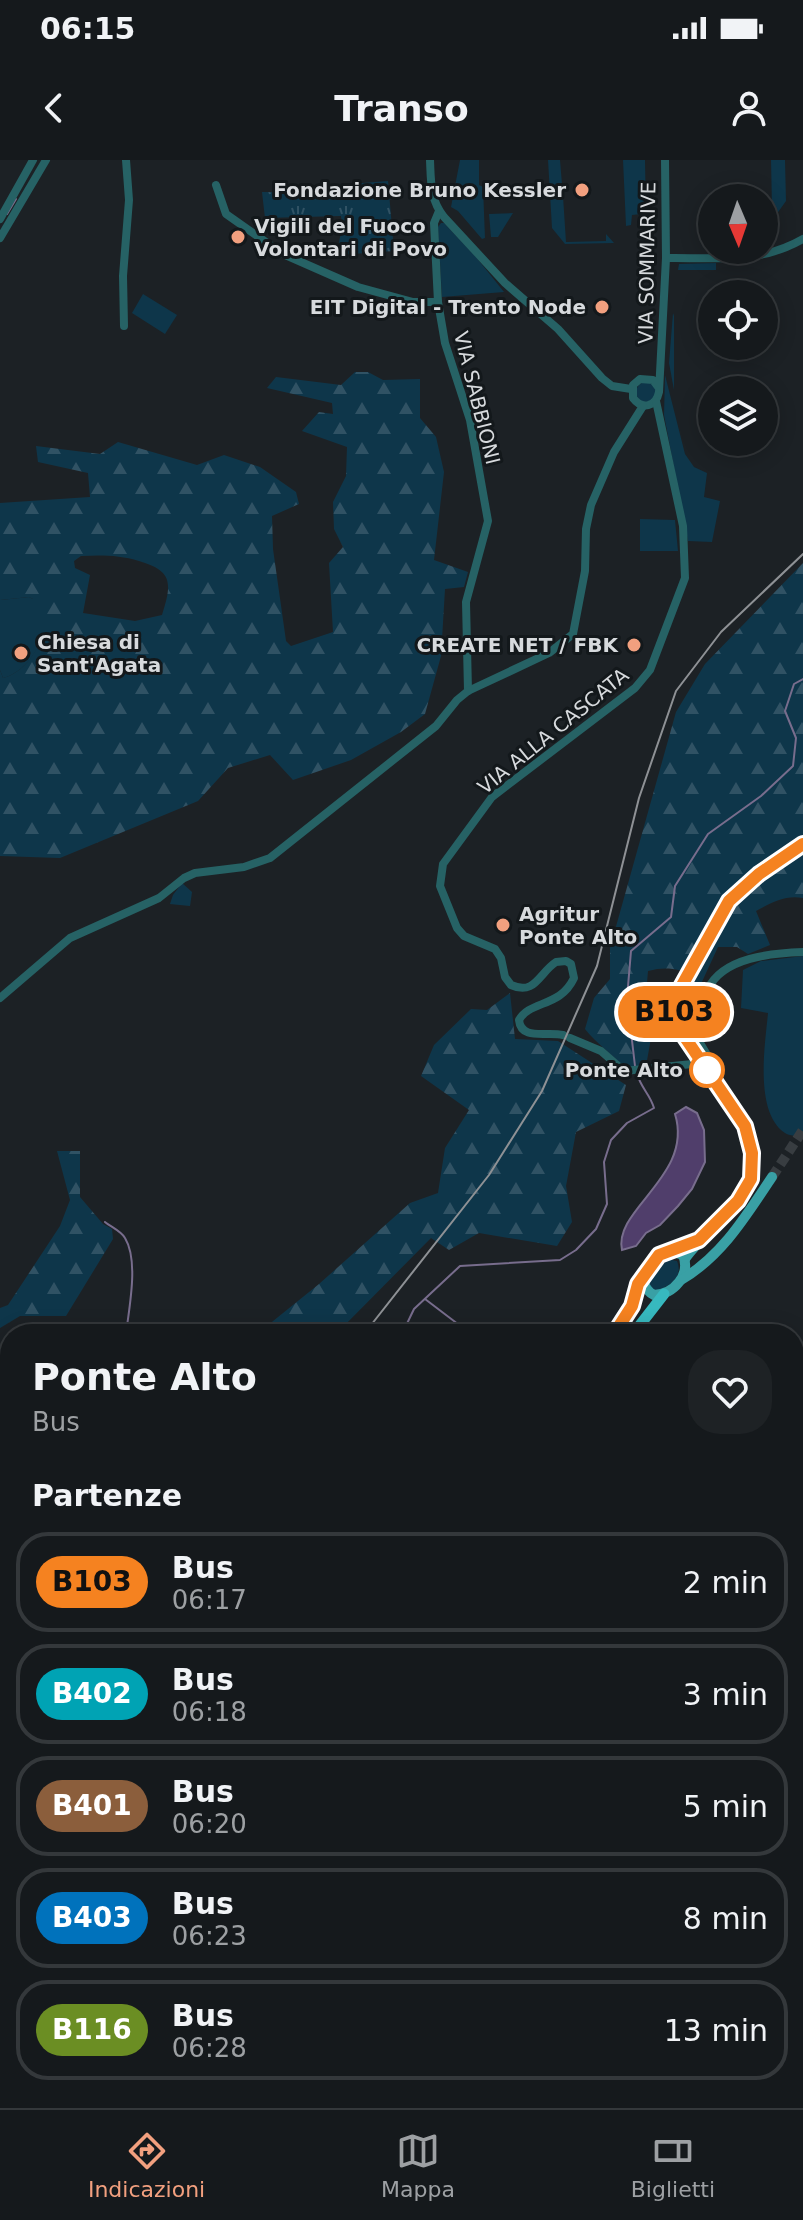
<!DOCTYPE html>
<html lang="it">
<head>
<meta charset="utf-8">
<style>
  :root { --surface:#15191c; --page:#1e2225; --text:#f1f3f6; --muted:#9da0a3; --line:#34383b; --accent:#f2a07f }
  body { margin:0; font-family:"DejaVu Sans",sans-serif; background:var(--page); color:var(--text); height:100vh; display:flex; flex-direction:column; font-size:30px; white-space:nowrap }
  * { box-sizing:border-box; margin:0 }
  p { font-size:26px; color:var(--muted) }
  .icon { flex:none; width:44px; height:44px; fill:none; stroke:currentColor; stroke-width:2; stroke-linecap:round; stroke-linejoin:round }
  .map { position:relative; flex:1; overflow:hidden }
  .sheet { position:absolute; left:0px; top:1164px; width:804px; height:784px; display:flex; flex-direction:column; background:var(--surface); border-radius:32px 32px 0 0; box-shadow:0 4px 20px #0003,0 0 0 2px var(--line) }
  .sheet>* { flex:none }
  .badge { padding:0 16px; border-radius:26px; font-size:28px; line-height:52px }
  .needle { width:52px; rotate:178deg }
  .fabs { position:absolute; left:698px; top:24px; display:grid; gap:16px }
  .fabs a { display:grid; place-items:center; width:80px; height:80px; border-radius:50%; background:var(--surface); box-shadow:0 4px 20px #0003,0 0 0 2px var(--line); font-size:40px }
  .map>.badge { position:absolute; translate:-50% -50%; box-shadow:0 0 0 4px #fff }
  h2 { padding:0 32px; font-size:30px; line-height:72px }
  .round { display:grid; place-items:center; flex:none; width:84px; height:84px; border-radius:32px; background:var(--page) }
  .summary { display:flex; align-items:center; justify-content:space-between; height:136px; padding:0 32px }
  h1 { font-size:38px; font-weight:700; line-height:60px }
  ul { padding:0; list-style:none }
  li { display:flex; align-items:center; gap:24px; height:100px; margin:0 16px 12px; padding:0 16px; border:4px solid var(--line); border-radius:32px }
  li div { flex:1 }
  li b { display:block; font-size:30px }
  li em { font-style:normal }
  li .badge { min-width:88px; font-weight:700; text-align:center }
  .status { display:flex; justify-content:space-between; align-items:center; height:56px; padding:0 40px; background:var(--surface); direction:ltr }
  .status svg { height:22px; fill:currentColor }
  header { display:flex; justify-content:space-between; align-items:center; height:104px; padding:0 32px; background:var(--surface); font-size:36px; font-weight:700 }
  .menu { display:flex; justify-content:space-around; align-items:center; height:112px; border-top:2px solid var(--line); background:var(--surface); font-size:22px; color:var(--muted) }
  .menu a { display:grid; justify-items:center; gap:4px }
  .menu .on { color:var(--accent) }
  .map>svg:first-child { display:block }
</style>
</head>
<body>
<div class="status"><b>06:15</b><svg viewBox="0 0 49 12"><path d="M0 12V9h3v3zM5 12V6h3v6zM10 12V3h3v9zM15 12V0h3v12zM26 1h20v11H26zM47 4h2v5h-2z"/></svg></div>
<header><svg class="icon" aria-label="back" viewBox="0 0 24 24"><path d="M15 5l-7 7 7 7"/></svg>Transo<svg class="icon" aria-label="person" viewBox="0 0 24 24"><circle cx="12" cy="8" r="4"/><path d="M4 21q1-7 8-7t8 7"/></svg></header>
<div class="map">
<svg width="803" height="1948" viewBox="0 0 803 1948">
  <defs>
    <pattern id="forest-firs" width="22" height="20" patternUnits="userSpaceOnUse" patternTransform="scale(2)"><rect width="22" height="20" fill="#0e364a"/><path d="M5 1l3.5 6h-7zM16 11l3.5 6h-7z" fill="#305264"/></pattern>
    <pattern id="park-tufts" width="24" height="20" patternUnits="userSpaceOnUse" patternTransform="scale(2)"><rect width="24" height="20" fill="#0e364a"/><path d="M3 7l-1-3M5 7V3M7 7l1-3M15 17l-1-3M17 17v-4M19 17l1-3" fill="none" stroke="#305264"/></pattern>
  </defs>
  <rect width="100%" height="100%" fill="#1c2125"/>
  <!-- green -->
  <g fill="#0e364a">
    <polygon points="460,0 479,0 479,25 483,27 485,78 482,79 458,51 451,47"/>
    <polygon points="548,0 560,0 562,24 556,28 556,36 563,36 566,82 606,81 606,74 614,83 565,84 552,68"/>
    <polygon points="623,0 645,0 646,54 651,52 644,68 641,54 632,55 631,65 626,66"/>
    <polygon points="771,0 785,0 786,41 776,55 776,48 772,48"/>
    <polygon points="513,53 498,77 491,77 489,54"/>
    <polygon points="441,63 444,63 476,97 504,132 442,137 438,67"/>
    <polygon points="716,103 716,110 678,110 679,104"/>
    <polygon points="143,134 177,155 165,174 132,153"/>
    <polygon points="673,153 674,156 674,230 669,203"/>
    <polygon points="665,215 685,294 694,307 707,313 704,337 720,341 712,382 688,381 664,255"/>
    <circle cx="646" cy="232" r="10"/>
    <polygon points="640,359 675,360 678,391 640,391"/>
    <path d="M29,437L33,439L44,476C35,494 23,513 3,518L0,510V440Z"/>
    <path d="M803,796V977C798,976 789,976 785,973C754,952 765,885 768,853L741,848L743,810L761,801Z"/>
    <path d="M667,1099L677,1101C684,1119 668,1127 653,1132L648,1124Z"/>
  </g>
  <!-- forest -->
  <g fill="url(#forest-firs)" fill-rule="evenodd">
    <path d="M355,212H368L383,220L420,219V258L436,277L444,312L434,400L468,412L464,427L445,429L441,496L425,554L401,572L351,600L293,620L270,595L228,608L198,641L60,698L0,696V510L3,518C23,513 35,494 43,476L33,452V439L29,437L0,440V343L90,337L88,313L38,302L36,286L100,294L118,282L197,305L224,295L260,307L296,332L299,344L272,356L273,389L286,481L291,486L333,472L329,403L343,387L334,369L333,342L346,316L347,287L302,271L319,252L333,254L332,243L267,228L276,217L341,225ZM81,396C101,395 120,395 139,401C173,411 172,423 162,455L135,461L83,453L90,415L75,408L74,401Z"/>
    <path d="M803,403V738C785,735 773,742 756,751L770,785L748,794L737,787H718L700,826L688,823L695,815C678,809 666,806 648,811L646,834L664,843L666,860L651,878L646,906L626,909C612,894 597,884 585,869L594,838L610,819V788L676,552L705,504Z"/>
    <polygon points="510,833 515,879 558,881 626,925 619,951 576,972 566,1026 572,1062 557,1086 479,1073 449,1090 431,1078 336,1174 257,1174 319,1124 410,1043 438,1033 445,988 469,950 421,916 434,885 471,849 487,850"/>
    <polygon points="57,991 80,991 80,1037 103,1064 112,1069 113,1079 66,1156 20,1156 0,1168 0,1148 8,1145 60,1066 70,1040"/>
    <polygon points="0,1275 10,1278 10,1374 0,1379"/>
    <polygon points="10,1482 10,1657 0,1667 0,1487"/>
  </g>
  <!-- park -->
  <g fill="url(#park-tufts)">
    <path d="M388,21L394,91L339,95C337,78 344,74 341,56L265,58L262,32L337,33V25Z"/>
    <polygon points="182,723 192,732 190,746 170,744 173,735"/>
  </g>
  <!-- water -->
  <path fill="#503e6b" stroke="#786d8d" stroke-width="2" d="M686,947L697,953L704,970L705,1002L692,1029L678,1046L660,1065L646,1073L636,1086L622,1090C613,1049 694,1016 675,954Z"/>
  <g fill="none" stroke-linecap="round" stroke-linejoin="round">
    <!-- stream -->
    <g stroke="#786d8d" stroke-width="2">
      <polyline points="7,54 16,39"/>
      <polyline points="635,906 627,838 631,791 671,757 675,726 708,674 761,636 793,606 796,578 785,551 794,524 803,519"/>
      <path d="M105,1062C111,1067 121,1071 125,1078C139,1101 129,1148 126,1174"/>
      <polyline points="425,1139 471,1174"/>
      <path d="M402,1174L414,1149L460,1106L560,1100L576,1090L596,1069L607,1044L604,1002L611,980L627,963L654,948C650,934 640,927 637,913"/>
      <polyline points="0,1448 10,1439"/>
    </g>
    <!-- major-tunnel -->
    <polyline stroke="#383d41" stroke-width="10" stroke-dasharray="10 5" stroke-linecap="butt" points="772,1017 803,970"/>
    <!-- highway-tunnel -->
    <g stroke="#383d41" stroke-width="11" stroke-dasharray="11 5.5" stroke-linecap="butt">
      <polyline points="794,1357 803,1358"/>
      <polyline points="794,1373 803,1375"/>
      <polyline points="0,1619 10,1609"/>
    </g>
    <!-- minor -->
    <g stroke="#266265" stroke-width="8">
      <path d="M430,0C431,22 430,40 444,57L505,123L558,169L602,218L612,226L631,229"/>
      <polyline points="216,25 226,54 283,94 358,127 413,142 438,142"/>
      <polyline points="439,51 434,63 438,142 445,183 470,260 488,361 466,442 468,531"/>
      <polyline points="0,59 33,0"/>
      <polyline points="0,78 46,0"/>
      <path d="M666,98C715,97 758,105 803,79"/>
      <polyline points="124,166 123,116 129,40 126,0"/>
      <path d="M659,228L653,220L640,219L633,225V238C642,250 656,247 659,232L666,98L665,0"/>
      <polyline points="0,838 70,778 159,738 184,718 195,713 244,707 270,698 436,566 457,540 468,531 549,493 573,474 585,411 586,369 591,345 614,292 643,246"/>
      <path d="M563,875C547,871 521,881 519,860C530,840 560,848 574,818L571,804L566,801L556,802C539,813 535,836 511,825L505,817L501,798L495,789L464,776L457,768L440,726L443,704L492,637L635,528L650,510L685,418L683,366L656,241"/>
      <polyline points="570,878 601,891 624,911 702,903"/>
      <path d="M709,912L712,910V903L697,878C699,863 701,843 708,829C723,797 773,793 803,792"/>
      <polyline points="794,1267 803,1261"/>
      <polyline points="794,1789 803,1783"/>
      <polyline points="0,1807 10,1798"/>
      <polyline points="0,1840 10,1840"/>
      <path d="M794,1846C800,1866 803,1877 794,1895"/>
      <polyline points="438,1938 460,1948"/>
      <polyline points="126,1948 226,1945 257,1938"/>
      <polyline points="413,1948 432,1938"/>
      <polyline points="564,1948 596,1943 643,1948"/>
      <polyline points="704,1948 803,1941"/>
    </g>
    <!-- major -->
    <g stroke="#39a0a5" stroke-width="10">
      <path d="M668,1090L683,1095C691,1115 674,1134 654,1135C632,1124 652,1098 668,1090Z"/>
      <path d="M685,1099C703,1073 737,1052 749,1024C779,955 663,896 676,839L729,741L759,714L803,684"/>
      <path d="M681,1120C722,1096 746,1056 772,1017"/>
    </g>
    <!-- highway -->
    <g stroke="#37b9bf" stroke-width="11">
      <polyline points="614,1174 632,1146 638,1124 645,1114"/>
      <polyline points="633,1174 664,1134"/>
      <polyline points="0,1472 10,1468"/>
    </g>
    <!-- rail -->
    <g stroke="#8e9195" stroke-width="2">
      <polyline points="364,1174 489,1015 542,931 597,806 639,638 676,531 721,472 803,394"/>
      <polyline points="0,1397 10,1389"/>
    </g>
  </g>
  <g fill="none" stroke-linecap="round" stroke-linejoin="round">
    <!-- line casing -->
    <g stroke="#fff" stroke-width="18">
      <polyline id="line" points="614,1174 632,1146 638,1124 659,1095 699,1080 738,1041 751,1019 752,993 745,966 678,867 674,847 680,829 729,741 759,714 803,684"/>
    </g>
    <!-- line -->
    <use href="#line" stroke="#f58220" stroke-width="12"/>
  </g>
  <!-- markers -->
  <g fill="#f2a07f" stroke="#13181b" stroke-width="3">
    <circle cx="582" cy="30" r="8"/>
    <circle cx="238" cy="77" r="8"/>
    <circle cx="602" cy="147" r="8"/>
    <circle cx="634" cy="485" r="8"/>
    <circle cx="21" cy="493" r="8"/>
    <circle cx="503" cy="765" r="8"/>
  </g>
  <circle fill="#fff" stroke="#f58220" stroke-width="4" cx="707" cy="910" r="16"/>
  <g text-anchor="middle" stroke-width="6" stroke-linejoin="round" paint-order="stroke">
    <!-- poi labels -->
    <g font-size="20" font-weight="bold" fill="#d7dadd" stroke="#13181b" text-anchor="end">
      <text x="566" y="37">Fondazione Bruno Kessler</text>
      <text x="254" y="73" text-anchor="start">Vigili del Fuoco<tspan x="254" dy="23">Volontari di Povo</tspan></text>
      <text x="586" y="154">EIT Digital - Trento Node</text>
      <text x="37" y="489" text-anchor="start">Chiesa di<tspan x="37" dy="23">Sant'Agata</tspan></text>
      <text x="618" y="492">CREATE NET / FBK</text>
      <text x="519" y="761" text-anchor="start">Agritur<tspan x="519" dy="23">Ponte Alto</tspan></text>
    </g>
    <!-- street labels -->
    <g font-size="20" fill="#d7dadd" stroke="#13181b">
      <text transform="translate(647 103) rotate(-89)" y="7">VIA SOMMARIVE</text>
      <text transform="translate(477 238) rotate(76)" y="7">VIA SABBIONI</text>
      <text transform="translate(553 571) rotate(-39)" y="7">VIA ALLA CASCATA</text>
    </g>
    <!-- stop labels -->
    <g font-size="20" font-weight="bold" fill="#d7dadd" stroke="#13181b" text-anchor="end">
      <text x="683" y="917">Ponte Alto</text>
    </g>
  </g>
</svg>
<div class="fabs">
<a><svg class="needle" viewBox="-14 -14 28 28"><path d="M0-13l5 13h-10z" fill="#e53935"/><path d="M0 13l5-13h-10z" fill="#9da0a3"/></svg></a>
<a><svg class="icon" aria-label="locate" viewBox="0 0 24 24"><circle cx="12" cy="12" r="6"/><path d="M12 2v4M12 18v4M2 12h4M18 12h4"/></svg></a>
<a><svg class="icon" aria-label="layers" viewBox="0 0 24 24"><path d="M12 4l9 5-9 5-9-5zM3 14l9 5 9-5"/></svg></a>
</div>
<b class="badge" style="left:674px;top:852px;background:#f58220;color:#111">B103</b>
<section class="sheet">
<div class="summary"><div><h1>Ponte Alto</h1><p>Bus</p></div><a class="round"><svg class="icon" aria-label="heart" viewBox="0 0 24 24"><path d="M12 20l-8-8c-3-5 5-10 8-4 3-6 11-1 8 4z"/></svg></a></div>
<h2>Partenze</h2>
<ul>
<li><span class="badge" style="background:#f58220;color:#111">B103</span><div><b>Bus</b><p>06:17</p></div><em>2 min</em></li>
<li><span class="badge" style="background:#00a3b4;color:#fff">B402</span><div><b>Bus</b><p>06:18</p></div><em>3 min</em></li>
<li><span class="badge" style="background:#8b5e3c;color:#fff">B401</span><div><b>Bus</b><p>06:20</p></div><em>5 min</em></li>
<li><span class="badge" style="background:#0072bc;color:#fff">B403</span><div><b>Bus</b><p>06:23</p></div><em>8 min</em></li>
<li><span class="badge" style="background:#6b8e23;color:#fff">B116</span><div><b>Bus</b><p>06:28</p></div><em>13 min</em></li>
</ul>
</section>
</div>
<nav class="menu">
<a class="on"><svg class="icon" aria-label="directions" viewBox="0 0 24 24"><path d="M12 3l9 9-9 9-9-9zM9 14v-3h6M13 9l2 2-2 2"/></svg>Indicazioni</a>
<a><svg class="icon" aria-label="map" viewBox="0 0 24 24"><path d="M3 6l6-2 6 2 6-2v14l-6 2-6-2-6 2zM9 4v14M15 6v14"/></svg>Mappa</a>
<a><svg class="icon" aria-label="tickets" viewBox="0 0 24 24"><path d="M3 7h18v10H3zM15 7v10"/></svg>Biglietti</a>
</nav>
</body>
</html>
